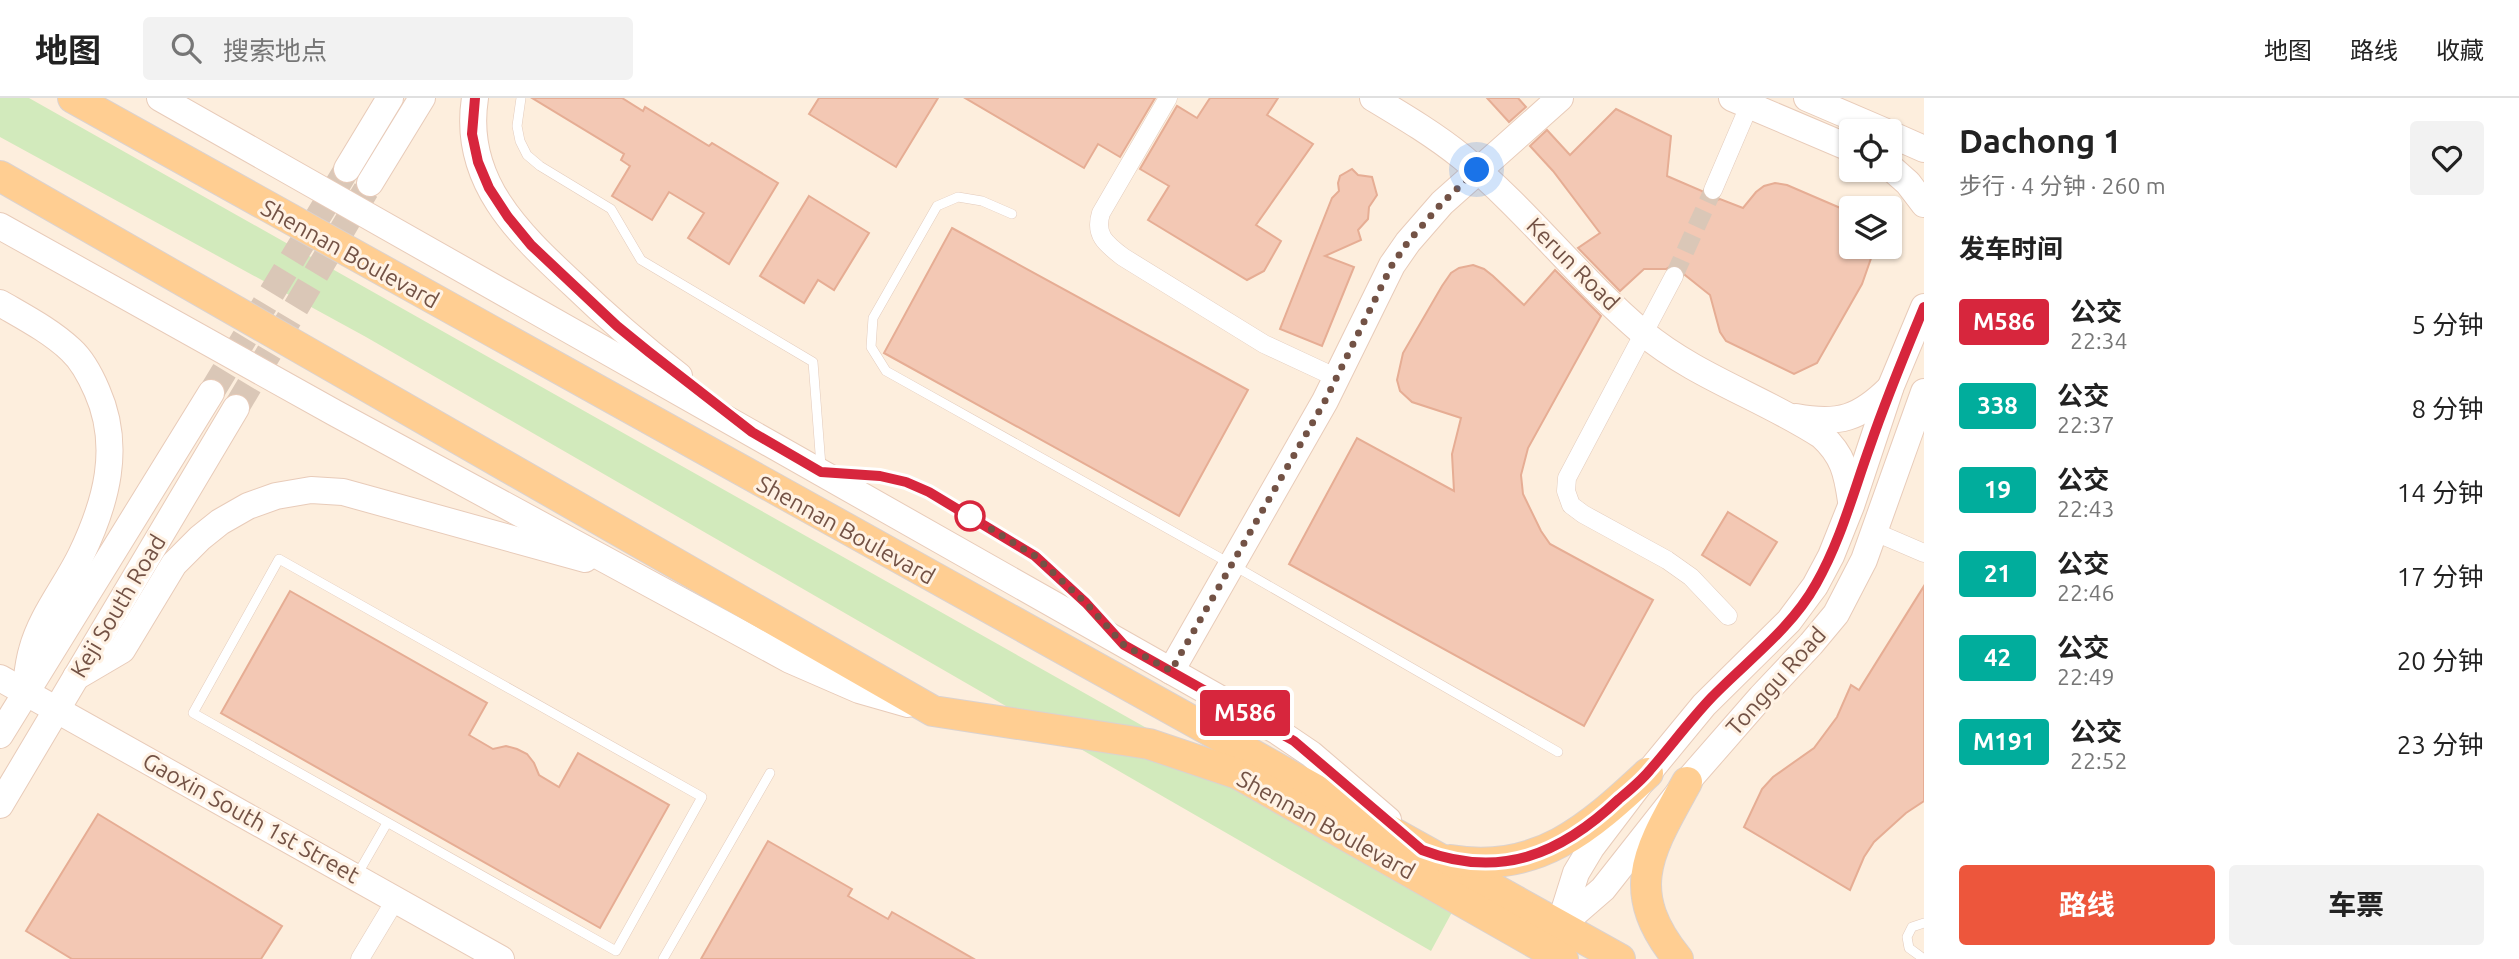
<!DOCTYPE html>
<html lang="zh">
<head>
<meta charset="utf-8">
<style>
  :root { --surface:#fff; --page:#f2f2f2; --text:#222; --muted:#767676; --line:#e0e0e0; --accent:#ed563c }
  body { margin:0; font-family:Ubuntu,"Noto Sans SC",sans-serif; background:var(--page); color:var(--text); height:100vh; display:flex; flex-direction:column; font-size:26px; white-space:nowrap }
  * { box-sizing:border-box; margin:0 }
  p { font-size:23px; color:var(--muted) }
  .icon { flex:none; width:38px; height:38px; fill:none; stroke:currentColor; stroke-width:2; stroke-linecap:round; stroke-linejoin:round }
  .map { position:relative; flex:1; overflow:hidden }
  .details { display:flex; flex-direction:column; background:var(--surface); width:595px }
  .details>* { flex:none }
  .badge { padding:0 14px; border-radius:5px; font-size:24px; line-height:46px }
  .tools { position:absolute; left:1839px; top:21px; display:grid; gap:14px }
  .tools a { display:grid; place-items:center; width:63px; height:63px; border-radius:7px; background:var(--surface); box-shadow:0 2px 5px #0004; font-size:35px }
  .you { position:absolute; width:35px; height:35px; margin:-18px; border:5px solid #fff; border-radius:50%; background:#1a73e8; box-shadow:0 0 0 10px #1a73e833 }
  .map>.badge { position:absolute; translate:-50% -50%; box-shadow:0 0 0 4px #fff }
  h2 { padding:0 35px; font-size:26px; line-height:63px }
  .round { display:grid; place-items:center; flex:none; width:74px; height:74px; border-radius:7px; background:var(--page) }
  .head { display:flex; align-items:center; justify-content:space-between; height:119px; padding:0 35px }
  h1 { font-size:33px; font-weight:700; line-height:52px }
  .action { display:flex; gap:14px; margin-top:auto; padding:14px 35px }
  .action a { flex:1; height:80px; border-radius:7px; background:var(--accent); color:#fff; font-size:28px; font-weight:700; line-height:80px; text-align:center }
  .action a+a { background:var(--page); color:var(--text) }
  ul { padding:0; list-style:none }
  li { display:flex; align-items:center; gap:21px; height:84px; padding:0 35px }
  li div { flex:1 }
  li b { display:block; font-size:26px }
  li em { font-style:normal }
  li .badge { min-width:77px; font-weight:700; text-align:center }
  header { display:flex; align-items:center; gap:42px; box-sizing:border-box; height:98px; padding:0 35px; background:var(--surface); border-bottom:2px solid var(--line) }
  header strong { font-size:33px }
  nav { display:flex; gap:38px; margin-inline-start:auto; font-size:24px }
  .search { width:490px; height:63px; background:var(--page); display:flex; align-items:center; gap:18px; box-sizing:border-box; padding:0 24px; border-radius:7px; color:var(--muted); font-size:26px }
  main { display:flex; flex:1; min-height:0 }
  .map>svg:first-child { display:block }
</style>
</head>
<body>
<header>
<strong>地图</strong>
<div class="search"><svg class="icon" aria-label="search" viewBox="0 0 24 24"><circle cx="10" cy="10" r="6"/><path d="M15 15l6 6"/></svg>搜索地点</div>
<nav><a>地图</a><a>路线</a><a>收藏</a></nav>
</header>
<main>
<div class="map">
<svg width="1924" height="861" viewBox="0 0 1924 861">
  <rect width="100%" height="100%" fill="#fdeedd"/>
  <!-- green -->
  <polygon fill="#d2eabc" points="0,0 29,0 1457,805 1431,853 366,239 0,39"/>
  <!-- building -->
  <g fill="#f3c8b4" stroke="#e6ad94" stroke-width="2">
    <polygon points="532,0 622,0 643,13 645,9 709,48 712,45 778,85 729,166 688,140 704,115 669,94 652,122 612,98 630,68 621,62 624,56"/>
    <polygon points="819,0 938,0 896,69 809,16"/>
    <polygon points="965,0 1155,0 1120,59 1098,46 1084,70"/>
    <polygon points="1210,0 1278,0 1267,17 1313,46 1256,127 1281,143 1264,173 1247,182 1148,122 1169,88 1140,71 1177,8 1197,20"/>
    <polygon points="1487,0 1518,0 1526,9 1509,24"/>
    <polygon points="1616,11 1671,38 1667,78 1702,93 1708,102 1714,103 1720,101 1743,110 1756,94 1764,88 1775,85 1787,87 1852,115 1852,149 1875,149 1862,186 1817,265 1794,276 1726,243 1720,234 1710,197 1685,177 1679,168 1673,167 1666,171 1644,171 1620,193 1578,150 1600,135 1553,73 1530,48 1547,32 1570,57"/>
    <polygon points="1352,71 1358,77 1372,79 1377,97 1369,109 1368,121 1358,132 1361,142 1325,158 1354,169 1322,248 1280,231 1332,100 1339,93 1338,85 1340,78"/>
    <polygon points="809,98 869,135 834,192 818,182 804,205 760,178"/>
    <polygon points="952,130 1248,292 1179,418 884,255"/>
    <polygon points="1473,167 1484,171 1493,178 1524,207 1555,172 1601,218 1528,350 1521,377 1523,396 1541,433 1550,446 1653,502 1584,628 1289,466 1357,340 1454,393 1452,356 1461,320 1412,304 1400,293 1397,282 1403,255 1442,188 1451,175 1459,170"/>
    <polygon points="1728,414 1777,444 1750,487 1702,457"/>
    <polygon points="1924,488 1924,703 1906,715 1874,744 1864,759 1850,792 1744,729 1762,691 1773,679 1814,650 1837,619 1851,587 1859,592"/>
    <polygon points="290,493 487,605 469,637 493,651 506,648 517,651 527,656 534,665 539,677 559,689 578,655 669,707 600,830 221,615"/>
    <polygon points="98,716 282,828 261,861 72,861 26,833"/>
    <polygon points="768,743 852,791 848,798 888,821 892,814 974,861 701,861"/>
  </g>
  <g fill="none" stroke-linecap="round" stroke-linejoin="round">
    <!-- street-tunnel -->
    <polyline stroke="#dac7b7" stroke-width="18" stroke-dasharray="18 9" stroke-linecap="butt" points="1674,178 1713,92"/>
    <!-- secondary-tunnel -->
    <g stroke="#dac7b7" stroke-width="26" stroke-dasharray="26 13" stroke-linecap="butt">
      <polyline points="211,295 347,71"/>
      <polyline points="236,310 366,92"/>
    </g>
    <!-- lane casing -->
    <g stroke="#e3cbbc" stroke-width="10">
      <g id="lane">
        <polyline points="521,0 517,28 520,43 527,57 540,68 611,111 641,162 813,264 821,368"/>
        <polyline points="1012,116 982,103 958,99 937,108 873,220 871,249 886,273 1231,466 1558,654"/>
        <polyline points="840,375 880,378 906,384 929,394 1035,458 1101,522"/>
        <polygon points="279,461 702,699 616,853 193,615"/>
        <polyline points="357,777 387,725"/>
        <polyline points="1924,825 1912,829 1907,839 1909,850 1924,861"/>
        <polyline points="663,861 770,675"/>
      </g>
    </g>
    <!-- street casing -->
    <g stroke="#e3cbbc" stroke-width="19">
      <g id="street">
        <path d="M1168,0L1101,115C1094,137 1106,146 1123,159L1264,246L1335,279"/>
        <polyline points="1713,92 1749,8"/>
        <polyline points="1674,178 1567,380 1566,393 1571,407 1583,416 1667,462 1691,479 1728,518"/>
        <polyline points="1875,434 1924,455"/>
        <polyline points="360,861 396,801"/>
      </g>
    </g>
    <!-- secondary casing -->
    <g stroke="#e8cbb9" stroke-width="28">
      <g id="secondary">
        <polyline points="160,0 1277,633 1311,656 1388,722"/>
        <path d="M475,0C462,82 518,135 573,186C607,219 642,249 679,278"/>
        <path d="M1373,0C1403,18 1435,37 1462,59C1527,112 1578,180 1642,234C1696,279 1764,300 1822,338C1843,357 1847,375 1851,403"/>
        <polyline points="1732,0 1852,51"/>
        <polyline points="1807,0 1884,33"/>
        <polyline points="1890,36 1924,51"/>
        <polyline points="1890,69 1908,85 1924,106"/>
        <polyline points="347,71 390,0"/>
        <polyline points="370,85 422,0"/>
        <polyline points="0,128 335,315 790,562 859,592 908,606"/>
        <path d="M0,205C24,219 51,233 71,252C83,263 91,279 97,293C122,349 106,405 81,457C66,488 41,518 32,552C28,565 27,580 25,594"/>
        <path d="M1796,319C1839,327 1860,320 1890,290"/>
        <polyline points="1171,573 1325,303 1392,167 1408,144 1442,105 1560,0"/>
        <polyline points="76,579 122,552 174,466 200,440 220,424 248,408 276,398 311,392 343,394 585,461"/>
        <polyline points="0,580 501,861"/>
        <polyline points="0,637 211,295"/>
        <polyline points="0,707 236,310"/>
        <polyline points="1559,829 1576,775 1591,750 1648,675 1704,607 1789,523 1815,488 1831,458 1851,408 1891,288 1924,209"/>
        <polyline points="1558,830 1603,791 1692,678 1761,599 1811,546 1836,516 1864,462 1924,294"/>
      </g>
    </g>
    <!-- primary casing -->
    <g stroke="#dbd2cf" stroke-width="32">
      <g id="primary">
        <polyline points="73,0 1620,861"/>
        <polyline points="0,78 933,613 1149,646 1238,676 1563,861"/>
        <path d="M1450,762C1537,777 1589,730 1648,675"/>
        <path d="M1678,861C1622,792 1649,753 1687,684"/>
      </g>
    </g>
    <!-- lane -->
    <use href="#lane" stroke="#fff" stroke-width="9"/>
    <!-- street -->
    <use href="#street" stroke="#fff" stroke-width="18"/>
    <!-- secondary -->
    <use href="#secondary" stroke="#fff" stroke-width="26"/>
    <!-- primary -->
    <use href="#primary" stroke="#ffce92" stroke-width="30"/>
  </g>
  <g fill="none" stroke-linecap="round" stroke-linejoin="round">
    <!-- line casing -->
    <g stroke="#fff" stroke-width="16">
      <path id="line" d="M475,0L472,36L478,64L489,90L508,119L531,147L617,228L649,254L752,334L821,374L880,378L906,384L929,394L1035,458L1086,505L1124,547L1294,643L1422,752C1500,782 1561,756 1619,701C1630,692 1641,683 1650,672C1671,648 1690,622 1712,599C1747,563 1791,531 1816,486C1841,442 1853,395 1870,348C1886,301 1905,255 1924,209"/>
    </g>
    <!-- line -->
    <use href="#line" stroke="#d7263d" stroke-width="10"/>
    <!-- walk -->
    <polyline stroke="#735245" stroke-width="7" stroke-dasharray="0 12.6" points="970,418 1035,458 1086,505 1124,547 1171,573 1325,303 1392,167 1408,144 1442,105 1477,72"/>
  </g>
  <!-- markers -->
  <circle fill="#fff" stroke="#d7263d" stroke-width="3.5" cx="970" cy="418" r="14"/>
  <g text-anchor="middle" stroke-width="6" stroke-linejoin="round" paint-order="stroke">
    <!-- street labels -->
    <g font-size="23" fill="#735245" stroke="#fff2e4">
      <text transform="translate(350 156) rotate(29)" y="8">Shennan Boulevard</text>
      <text transform="translate(1573 166) rotate(45)" y="8">Kerun Road</text>
      <text transform="translate(846 432) rotate(29)" y="8">Shennan Boulevard</text>
      <text transform="translate(118 508) rotate(-59)" y="8">Keji South Road</text>
      <text transform="translate(1776 583) rotate(-48)" y="8">Tonggu Road</text>
      <text transform="translate(251 720) rotate(29)" y="8">Gaoxin South 1st Street</text>
      <text transform="translate(1326 727) rotate(29)" y="8">Shennan Boulevard</text>
    </g>
  </g>
</svg>
<div class="tools">
<a><svg class="icon" aria-label="locate" viewBox="0 0 24 24"><circle cx="12" cy="12" r="6"/><path d="M12 2v4M12 18v4M2 12h4M18 12h4"/></svg></a>
<a><svg class="icon" aria-label="layers" viewBox="0 0 24 24"><path d="M12 4l9 5-9 5-9-5zM3 14l9 5 9-5"/></svg></a>
</div>
<div class="you" style="left:1477px;top:72px"></div>
<b class="badge" style="left:1245px;top:615px;background:#d7263d;color:#fff">M586</b>
</div>
<section class="details">
<div class="head"><div><h1>Dachong 1</h1><p>步行 · 4 分钟 · 260 m</p></div><a class="round"><svg class="icon" aria-label="heart" viewBox="0 0 24 24"><path d="M12 20l-8-8c-3-5 5-10 8-4 3-6 11-1 8 4z"/></svg></a></div>
<h2>发车时间</h2>
<ul>
<li><span class="badge" style="background:#d7263d;color:#fff">M586</span><div><b>公交</b><p>22:34</p></div><em>5 分钟</em></li>
<li><span class="badge" style="background:#01ad9c;color:#fff">338</span><div><b>公交</b><p>22:37</p></div><em>8 分钟</em></li>
<li><span class="badge" style="background:#01ad9c;color:#fff">19</span><div><b>公交</b><p>22:43</p></div><em>14 分钟</em></li>
<li><span class="badge" style="background:#01ad9c;color:#fff">21</span><div><b>公交</b><p>22:46</p></div><em>17 分钟</em></li>
<li><span class="badge" style="background:#01ad9c;color:#fff">42</span><div><b>公交</b><p>22:49</p></div><em>20 分钟</em></li>
<li><span class="badge" style="background:#01ad9c;color:#fff">M191</span><div><b>公交</b><p>22:52</p></div><em>23 分钟</em></li>
</ul>
<div class="action"><a>路线</a><a>车票</a></div>
</section>
</main>
</body>
</html>
